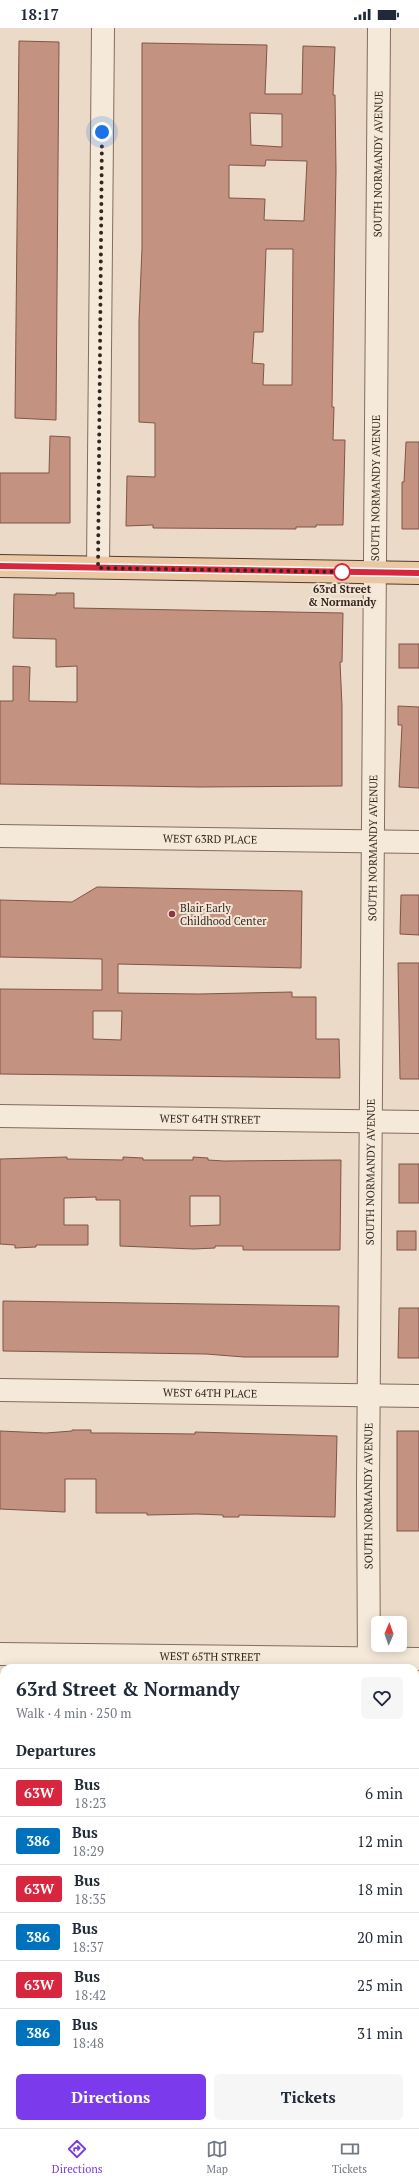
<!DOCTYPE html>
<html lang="en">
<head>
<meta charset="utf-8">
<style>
  :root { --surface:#fff; --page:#f6f6f7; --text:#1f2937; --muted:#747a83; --line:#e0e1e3; --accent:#7c3aed }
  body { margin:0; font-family:"PT Serif",serif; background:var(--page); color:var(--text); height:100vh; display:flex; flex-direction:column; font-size:15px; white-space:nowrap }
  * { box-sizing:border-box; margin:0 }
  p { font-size:13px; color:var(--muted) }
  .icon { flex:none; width:22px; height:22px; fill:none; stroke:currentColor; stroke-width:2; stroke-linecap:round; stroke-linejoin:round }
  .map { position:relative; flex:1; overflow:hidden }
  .sheet { position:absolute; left:0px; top:1636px; width:419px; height:464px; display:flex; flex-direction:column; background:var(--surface); border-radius:12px 12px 0 0; box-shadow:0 2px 10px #0003 }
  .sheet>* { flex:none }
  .badge { padding:0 8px; border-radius:3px; font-size:14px; line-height:26px }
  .needle { width:26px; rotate:2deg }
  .buttons { position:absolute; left:371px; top:1588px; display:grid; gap:8px }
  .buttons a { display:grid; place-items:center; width:36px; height:36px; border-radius:6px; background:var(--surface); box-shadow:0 2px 10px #0003; font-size:20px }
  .you { position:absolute; width:20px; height:20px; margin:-10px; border:3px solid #fff; border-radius:50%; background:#1a73e8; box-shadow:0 0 0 6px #1a73e833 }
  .map>.badge { position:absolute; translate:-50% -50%; box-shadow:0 0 0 2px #fff }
  h2 { padding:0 16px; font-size:15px; line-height:36px }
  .round { display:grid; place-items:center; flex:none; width:42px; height:42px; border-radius:6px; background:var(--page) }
  .summary { display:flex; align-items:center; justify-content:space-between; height:68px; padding:0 16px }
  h1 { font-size:19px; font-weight:700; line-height:30px }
  .cta { display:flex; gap:8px; margin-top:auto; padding:8px 16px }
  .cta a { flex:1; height:46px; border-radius:6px; background:var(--accent); color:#fff; font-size:16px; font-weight:700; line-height:46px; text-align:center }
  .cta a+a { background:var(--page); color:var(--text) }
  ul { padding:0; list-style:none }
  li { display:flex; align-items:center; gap:12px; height:48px; padding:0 16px; border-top:1px solid var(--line) }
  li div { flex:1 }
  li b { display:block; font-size:15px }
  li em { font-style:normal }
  li .badge { min-width:44px; font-weight:700; text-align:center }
  .status { display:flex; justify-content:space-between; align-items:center; height:28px; padding:0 20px; background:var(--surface); direction:ltr }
  .status svg { height:11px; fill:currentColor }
  .dock { display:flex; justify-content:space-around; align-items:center; height:56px; border-top:1px solid var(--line); background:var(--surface); font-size:11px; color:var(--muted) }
  .dock a { display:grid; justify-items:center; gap:2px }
  .dock .active { color:var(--accent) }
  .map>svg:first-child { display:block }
</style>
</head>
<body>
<div class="status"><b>18:17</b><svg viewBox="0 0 49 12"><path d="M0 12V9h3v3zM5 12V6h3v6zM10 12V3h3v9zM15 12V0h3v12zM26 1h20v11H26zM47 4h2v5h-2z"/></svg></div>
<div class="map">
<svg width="419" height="2100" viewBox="0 0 419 2100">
  <rect width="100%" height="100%" fill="#eadac7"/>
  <!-- building -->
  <g fill="#c49281" stroke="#805547" fill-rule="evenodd">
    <polygon points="19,13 59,14 56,392 15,390"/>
    <path d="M142,15L267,17L265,66H302L303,18L335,19L333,67H335L336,143L332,379H334L333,412H345L343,497H316V499H296V501L153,500V497L126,498L127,448L155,449V395L139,394V293L142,220ZM250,85L282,86V119L251,117ZM266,132L307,133L304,193L264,192L265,171L229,170V137L265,138ZM266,221H293L292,357H263L264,336L252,335L254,304H263Z"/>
    <polygon points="50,408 70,409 70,495 0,495 0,445 49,445"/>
    <polygon points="406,414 419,414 419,501 402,501 402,454 404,454"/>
    <polygon points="56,565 74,565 74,580 343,585 342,634 340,634 342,678 342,758 200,759 0,756 0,673 13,673 13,638 30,639 29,673 77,674 77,638 56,639 56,611 13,610 14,566 56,567"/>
    <rect x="399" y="616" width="20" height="24"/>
    <polygon points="398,678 419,679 419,760 399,759 402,697 398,697"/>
    <path d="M97,859L302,863L301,940L118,936V965L199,966L292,964V969H316V1011H339L340,1050L0,1046V961L102,962V931L0,929V872L72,874ZM93,983H122L121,1012L93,1011Z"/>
    <polygon points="401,867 419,867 419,907 400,906"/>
    <polygon points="398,935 419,935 419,1051 400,1051"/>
    <path d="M67,1129V1131L123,1132V1129L143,1130V1132H193V1129L208,1130V1132L224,1133L341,1132L340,1222H243V1218H215V1220L194,1221L120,1218V1172H96V1169L64,1170V1197H88V1217H36V1219L15,1220V1217L0,1216V1131ZM190,1168H220V1197L190,1198Z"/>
    <rect x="399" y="1136" width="20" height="39"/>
    <rect x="397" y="1203" width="19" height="19"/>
    <polygon points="3,1273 339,1278 338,1329 244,1329 206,1326 3,1323"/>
    <polygon points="399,1280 419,1280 419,1330 398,1330"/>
    <polygon points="72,1402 91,1402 91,1405 115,1405 195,1406 195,1404 337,1408 335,1489 239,1487 239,1489 223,1489 223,1487 197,1486 147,1487 147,1485 96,1485 96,1451 65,1451 65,1484 0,1481 0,1403 46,1405 72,1403"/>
    <rect x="397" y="1403" width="22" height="100"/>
  </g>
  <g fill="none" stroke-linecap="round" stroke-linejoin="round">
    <!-- minor casing -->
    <g stroke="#836c5e" stroke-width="24">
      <g id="minor">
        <polyline points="98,539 103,0"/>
        <path id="s1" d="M0,808L419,814"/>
        <path id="s2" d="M0,1088L419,1094"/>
        <path id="s3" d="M0,1362L419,1368"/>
        <path id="s4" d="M0,1626L419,1631"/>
        <path id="s5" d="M369,1640L368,1459L379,0"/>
        <polyline points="0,1660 4,1660"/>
        <polyline points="415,1664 419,1664"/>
      </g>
    </g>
    <!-- major casing -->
    <g stroke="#523c32" stroke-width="24">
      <polyline id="major" points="0,538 419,545"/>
    </g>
    <!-- minor -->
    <use href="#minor" stroke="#f5e9d9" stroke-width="22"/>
    <!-- major -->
    <use href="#major" stroke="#e9c8a3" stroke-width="22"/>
  </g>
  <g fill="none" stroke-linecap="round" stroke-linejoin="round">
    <!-- line casing -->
    <g stroke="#fff" stroke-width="9">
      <polyline id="line" points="0,538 419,545"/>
    </g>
    <!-- line -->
    <use href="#line" stroke="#d7263d" stroke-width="6"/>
    <!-- walk -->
    <polyline stroke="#352720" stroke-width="4" stroke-dasharray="0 7.2" points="102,104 98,540 347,544 342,544"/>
  </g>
  <!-- markers -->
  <circle fill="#fff" stroke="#d7263d" stroke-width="2" cx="342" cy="544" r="8"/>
  <circle fill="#8c3543" stroke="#f2e5d6" stroke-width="1.5" cx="172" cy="886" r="4"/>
  <g text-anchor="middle" stroke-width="4" stroke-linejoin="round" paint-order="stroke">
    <!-- street labels -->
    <g font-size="11" fill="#352720" stroke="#f2e5d6">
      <text dy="4" stroke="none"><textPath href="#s5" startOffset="1504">SOUTH NORMANDY AVENUE</textPath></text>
      <text dy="4" stroke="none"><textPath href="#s5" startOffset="1180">SOUTH NORMANDY AVENUE</textPath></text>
      <text dy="4" stroke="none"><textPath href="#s1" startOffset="210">WEST 63RD PLACE</textPath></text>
      <text dy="4" stroke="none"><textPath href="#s5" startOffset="820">SOUTH NORMANDY AVENUE</textPath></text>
      <text dy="4" stroke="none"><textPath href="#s2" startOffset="210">WEST 64TH STREET</textPath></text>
      <text dy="4" stroke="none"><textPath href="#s5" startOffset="496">SOUTH NORMANDY AVENUE</textPath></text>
      <text dy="4" stroke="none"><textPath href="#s3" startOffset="210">WEST 64TH PLACE</textPath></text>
      <text dy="4" stroke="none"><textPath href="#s5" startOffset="172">SOUTH NORMANDY AVENUE</textPath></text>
      <text dy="4" stroke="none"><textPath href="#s4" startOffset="210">WEST 65TH STREET</textPath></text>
    </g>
    <!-- stop labels -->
    <g font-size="11" font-weight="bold" fill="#352720" stroke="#f2e5d6">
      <text x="342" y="565">63rd Street<tspan x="342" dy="13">&amp; Normandy</tspan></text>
    </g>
    <!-- poi labels -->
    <g font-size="11" fill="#352720" stroke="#f2e5d6" text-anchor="start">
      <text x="180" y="884">Blair Early<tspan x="180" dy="13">Childhood Center</tspan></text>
    </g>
  </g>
</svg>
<div class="buttons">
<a><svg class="needle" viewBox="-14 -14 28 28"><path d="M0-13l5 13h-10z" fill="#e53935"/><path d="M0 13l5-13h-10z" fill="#747a83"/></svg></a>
</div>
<div class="you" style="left:102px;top:104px"></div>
<section class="sheet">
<div class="summary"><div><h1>63rd Street &amp; Normandy</h1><p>Walk · 4 min · 250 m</p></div><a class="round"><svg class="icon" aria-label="heart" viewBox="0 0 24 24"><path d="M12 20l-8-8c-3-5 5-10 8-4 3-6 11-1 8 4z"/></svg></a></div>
<h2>Departures</h2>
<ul>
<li><span class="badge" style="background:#d7263d;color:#fff">63W</span><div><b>Bus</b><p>18:23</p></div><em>6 min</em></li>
<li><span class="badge" style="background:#0072bc;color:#fff">386</span><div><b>Bus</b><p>18:29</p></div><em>12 min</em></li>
<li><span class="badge" style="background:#d7263d;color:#fff">63W</span><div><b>Bus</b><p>18:35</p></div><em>18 min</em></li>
<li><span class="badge" style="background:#0072bc;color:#fff">386</span><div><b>Bus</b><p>18:37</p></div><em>20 min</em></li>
<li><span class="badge" style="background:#d7263d;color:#fff">63W</span><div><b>Bus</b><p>18:42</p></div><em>25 min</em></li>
<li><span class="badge" style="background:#0072bc;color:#fff">386</span><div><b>Bus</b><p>18:48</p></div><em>31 min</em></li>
</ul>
<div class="cta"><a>Directions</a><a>Tickets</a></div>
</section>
</div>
<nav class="dock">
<a class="active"><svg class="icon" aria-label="directions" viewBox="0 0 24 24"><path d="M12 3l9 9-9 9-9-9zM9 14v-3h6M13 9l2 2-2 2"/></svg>Directions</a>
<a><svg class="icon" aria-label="map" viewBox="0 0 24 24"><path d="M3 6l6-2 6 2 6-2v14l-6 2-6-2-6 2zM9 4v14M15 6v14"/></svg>Map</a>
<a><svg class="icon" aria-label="tickets" viewBox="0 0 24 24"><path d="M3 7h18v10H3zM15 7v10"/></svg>Tickets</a>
</nav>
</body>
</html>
